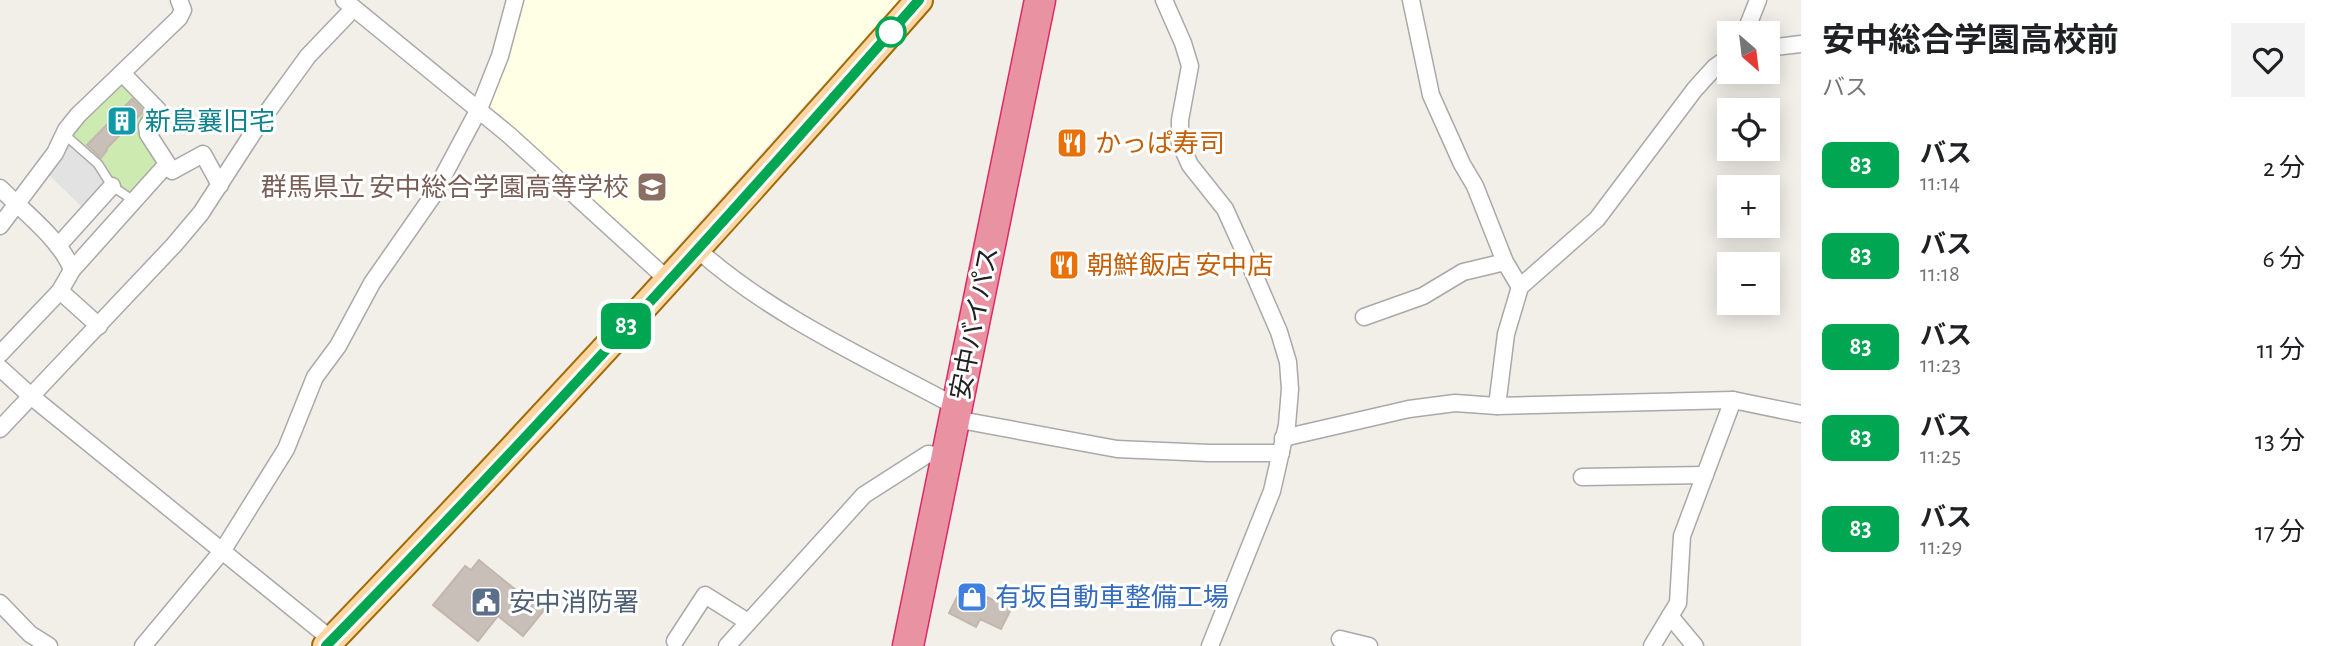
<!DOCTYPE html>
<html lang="ja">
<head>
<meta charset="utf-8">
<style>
  :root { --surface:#fff; --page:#f2f2f2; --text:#202124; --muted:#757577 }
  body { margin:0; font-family:"Alegreya Sans","Noto Sans JP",sans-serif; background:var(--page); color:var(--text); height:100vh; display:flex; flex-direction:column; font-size:26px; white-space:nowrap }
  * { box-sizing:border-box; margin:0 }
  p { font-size:23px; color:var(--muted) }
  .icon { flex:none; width:38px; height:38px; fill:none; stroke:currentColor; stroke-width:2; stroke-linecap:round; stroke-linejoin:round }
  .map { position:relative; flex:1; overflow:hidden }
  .side { display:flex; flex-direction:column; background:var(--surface); width:525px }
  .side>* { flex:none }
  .badge { padding:0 14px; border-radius:10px; font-size:24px; line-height:46px }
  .needle { width:46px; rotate:152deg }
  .fabs { position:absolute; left:1717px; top:21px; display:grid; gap:14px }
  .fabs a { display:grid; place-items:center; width:63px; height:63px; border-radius:0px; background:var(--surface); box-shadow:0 4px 18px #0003; font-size:35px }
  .map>.badge { position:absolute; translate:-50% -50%; box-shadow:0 0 0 4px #fff }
  .round { display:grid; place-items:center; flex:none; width:74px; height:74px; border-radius:0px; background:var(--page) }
  .overview { display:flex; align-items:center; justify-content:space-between; height:119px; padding:0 21px }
  h1 { font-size:33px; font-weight:700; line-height:52px }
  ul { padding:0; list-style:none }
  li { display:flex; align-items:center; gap:21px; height:91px; padding:0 21px }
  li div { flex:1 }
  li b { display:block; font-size:26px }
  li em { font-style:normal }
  li .badge { min-width:77px; font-weight:700; text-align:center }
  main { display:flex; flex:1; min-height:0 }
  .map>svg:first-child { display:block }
</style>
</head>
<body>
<main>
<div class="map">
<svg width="1801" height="646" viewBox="0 0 1801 646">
  <rect width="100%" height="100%" fill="#f2efe9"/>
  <!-- education -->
  <polygon fill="#ffffe5" points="521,0 900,0 660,264 487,109"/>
  <!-- grass -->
  <polygon fill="#cdebb0" points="121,79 151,109 161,163 132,197 111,182 69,136"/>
  <!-- parking -->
  <polygon fill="#e2e2e2" points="66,141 96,166 109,184 85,210 47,173"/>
  <!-- building -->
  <g fill="#c7bfb8" stroke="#c4b6ab" stroke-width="2">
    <polygon points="132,99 144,111 106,149 107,150 101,158 87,145"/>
    <polygon points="479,560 527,599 529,597 545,609 523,636 498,616 478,641 433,605 465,566 471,570"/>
    <polygon points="963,585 1011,609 1001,629 980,619 976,627 949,613"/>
  </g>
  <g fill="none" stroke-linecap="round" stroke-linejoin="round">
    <!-- lane casing -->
    <g stroke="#a9a9a9" stroke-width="11">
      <polyline id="lane" points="64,134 98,164 112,186 134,201"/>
    </g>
    <!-- street casing -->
    <g stroke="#a9a9a9" stroke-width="19">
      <g id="street">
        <polyline points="344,0 509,135 668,280"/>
        <polyline points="1164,0 1183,43 1190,66 1180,120 1180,143 1190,165 1225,209 1244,251 1279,332 1288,362 1290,389 1287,425 1272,491 1210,646"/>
        <polyline points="1411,0 1431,95 1462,164 1475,186 1505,262 1520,287"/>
        <polyline points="1745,33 1758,0"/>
        <polyline points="1768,48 1801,44"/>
        <polyline points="122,73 158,110 147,126 148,134 172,171 203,154 220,185"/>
        <path d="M0,188C22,210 62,241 72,270L60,291L0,354"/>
        <polyline points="0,226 55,153 66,130 78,115 179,18 183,10 179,0"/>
        <polyline points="58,246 112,186"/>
        <path d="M697,249C770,315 870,360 957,407"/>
        <polyline points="72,270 167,164"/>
        <polyline points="60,291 99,326"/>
        <polyline points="1364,317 1423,296 1463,272 1505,262"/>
        <polyline points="0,368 32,397 332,640"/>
        <polyline points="1497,406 1506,334 1520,287 1597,219 1695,89 1715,67 1729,57"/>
        <polyline points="955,419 1117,449 1209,453 1281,453"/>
        <polyline points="0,429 174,245 201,213 260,122 308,56 353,9"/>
        <polyline points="1283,438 1409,409 1455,403 1497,406 1733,400 1801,414"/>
        <polyline points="1582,477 1705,475"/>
        <polyline points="0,603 30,634 49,646"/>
        <polyline points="1670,616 1695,646"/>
        <polyline points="1340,639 1369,646"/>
        <polyline points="675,641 705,595 748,622"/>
        <polyline points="143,646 223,550 286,449 315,377 338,346 372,283 432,197 479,109 500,56 515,0"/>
        <polyline points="727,646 864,495 928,454 947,457"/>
        <polyline points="1652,646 1678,603 1682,536 1733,400"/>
      </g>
    </g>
    <!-- primary casing -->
    <g stroke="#a06b00" stroke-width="30">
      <path id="primary" d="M326,646C528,435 726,220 919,0"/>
    </g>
    <!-- highway casing -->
    <g stroke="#dc2a67" stroke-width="33">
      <polyline id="highway" points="908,646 1040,0"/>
    </g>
    <!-- lane -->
    <use href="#lane" stroke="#fff" stroke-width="8"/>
    <!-- street -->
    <use href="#street" stroke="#fff" stroke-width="16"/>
    <!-- primary -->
    <use href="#primary" stroke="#fcd6a4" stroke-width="26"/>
    <!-- highway -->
    <use href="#highway" stroke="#e892a2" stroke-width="30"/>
  </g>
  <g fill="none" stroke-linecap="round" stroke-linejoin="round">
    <!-- line casing -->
    <g stroke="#fff" stroke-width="16">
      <path id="line" d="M326,646C530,437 727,220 919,0"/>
    </g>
    <!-- line -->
    <use href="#line" stroke="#00a651" stroke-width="10"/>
  </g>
  <!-- icons -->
  <defs>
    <g id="building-square" transform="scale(1.575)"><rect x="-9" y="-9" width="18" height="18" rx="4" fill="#0f9aa8" stroke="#fff"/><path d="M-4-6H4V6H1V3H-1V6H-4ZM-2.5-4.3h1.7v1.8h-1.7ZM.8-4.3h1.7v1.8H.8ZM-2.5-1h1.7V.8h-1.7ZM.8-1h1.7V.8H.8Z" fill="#fff"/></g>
    <g id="restaurant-square" transform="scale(1.575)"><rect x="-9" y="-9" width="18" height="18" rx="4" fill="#e8710a" stroke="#fff"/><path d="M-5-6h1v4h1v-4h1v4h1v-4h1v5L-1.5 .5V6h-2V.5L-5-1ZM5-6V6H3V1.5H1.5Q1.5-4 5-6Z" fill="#fff"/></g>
    <g id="school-square" transform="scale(1.575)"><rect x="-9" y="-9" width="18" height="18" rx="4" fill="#8d6e63" stroke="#fff"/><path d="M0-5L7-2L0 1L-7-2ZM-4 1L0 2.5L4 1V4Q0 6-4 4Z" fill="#fff"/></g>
    <g id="shop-square" transform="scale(1.575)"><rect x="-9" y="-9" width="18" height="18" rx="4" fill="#3f7fe0" stroke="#fff"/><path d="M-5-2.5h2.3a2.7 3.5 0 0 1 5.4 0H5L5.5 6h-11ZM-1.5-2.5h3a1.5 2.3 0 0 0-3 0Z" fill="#fff"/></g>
    <g id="civic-square" transform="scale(1.575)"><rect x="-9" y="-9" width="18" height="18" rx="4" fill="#5c6f8a" stroke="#fff"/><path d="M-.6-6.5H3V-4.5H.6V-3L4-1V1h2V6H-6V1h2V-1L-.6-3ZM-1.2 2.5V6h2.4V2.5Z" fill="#fff"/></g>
  </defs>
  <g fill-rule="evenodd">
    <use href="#building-square" x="122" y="121"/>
    <use href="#restaurant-square" x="1072" y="143"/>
    <use href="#school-square" x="652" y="187"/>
    <use href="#restaurant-square" x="1064" y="265"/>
    <use href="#shop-square" x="972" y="597"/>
    <use href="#civic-square" x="486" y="602"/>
  </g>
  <!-- markers -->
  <circle fill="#fff" stroke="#00a651" stroke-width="3.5" cx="891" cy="32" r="14"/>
  <g text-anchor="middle" stroke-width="6" stroke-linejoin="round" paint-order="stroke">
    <!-- culture labels -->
    <g font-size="26" fill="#0d838f" stroke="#fff" text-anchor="start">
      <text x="145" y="130">新島襄旧宅</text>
    </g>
    <!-- food labels -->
    <g font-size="26" fill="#c56008" stroke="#fff" text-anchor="start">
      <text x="1095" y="152">かっぱ寿司</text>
      <text x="1087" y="274">朝鮮飯店 安中店</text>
    </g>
    <!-- education labels -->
    <g font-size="26" fill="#785e54" stroke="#fff" text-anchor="end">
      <text x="629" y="196">群馬県立 安中総合学園高等学校</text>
    </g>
    <!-- street labels -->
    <g font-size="26" fill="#222" stroke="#fff">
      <text transform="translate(974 323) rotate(-79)" y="9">安中バイパス</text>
    </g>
    <!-- shop labels -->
    <g font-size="26" fill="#366cbe" stroke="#fff" text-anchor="start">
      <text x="995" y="606">有坂自動車整備工場</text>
    </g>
    <!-- service labels -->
    <g font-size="26" fill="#4e5e75" stroke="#fff" text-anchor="start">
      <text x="509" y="611">安中消防署</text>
    </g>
  </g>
</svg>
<div class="fabs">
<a><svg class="needle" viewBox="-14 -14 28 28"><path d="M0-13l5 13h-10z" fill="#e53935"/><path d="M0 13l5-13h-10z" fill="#757577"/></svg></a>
<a><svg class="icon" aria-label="locate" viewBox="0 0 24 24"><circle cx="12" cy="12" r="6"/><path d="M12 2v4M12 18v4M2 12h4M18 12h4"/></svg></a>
<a>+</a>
<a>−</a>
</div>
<b class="badge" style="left:626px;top:326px;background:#00a651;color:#fff">83</b>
</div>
<section class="side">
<div class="overview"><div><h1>安中総合学園高校前</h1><p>バス</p></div><a class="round"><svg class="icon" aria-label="heart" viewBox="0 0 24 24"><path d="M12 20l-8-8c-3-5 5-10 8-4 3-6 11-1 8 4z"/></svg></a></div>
<ul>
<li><span class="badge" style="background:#00a651;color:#fff">83</span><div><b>バス</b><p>11:14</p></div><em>2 分</em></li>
<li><span class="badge" style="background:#00a651;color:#fff">83</span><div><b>バス</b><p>11:18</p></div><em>6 分</em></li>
<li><span class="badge" style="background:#00a651;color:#fff">83</span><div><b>バス</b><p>11:23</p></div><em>11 分</em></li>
<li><span class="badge" style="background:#00a651;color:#fff">83</span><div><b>バス</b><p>11:25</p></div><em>13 分</em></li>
<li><span class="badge" style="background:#00a651;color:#fff">83</span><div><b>バス</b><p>11:29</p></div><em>17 分</em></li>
</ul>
</section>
</main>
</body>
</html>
